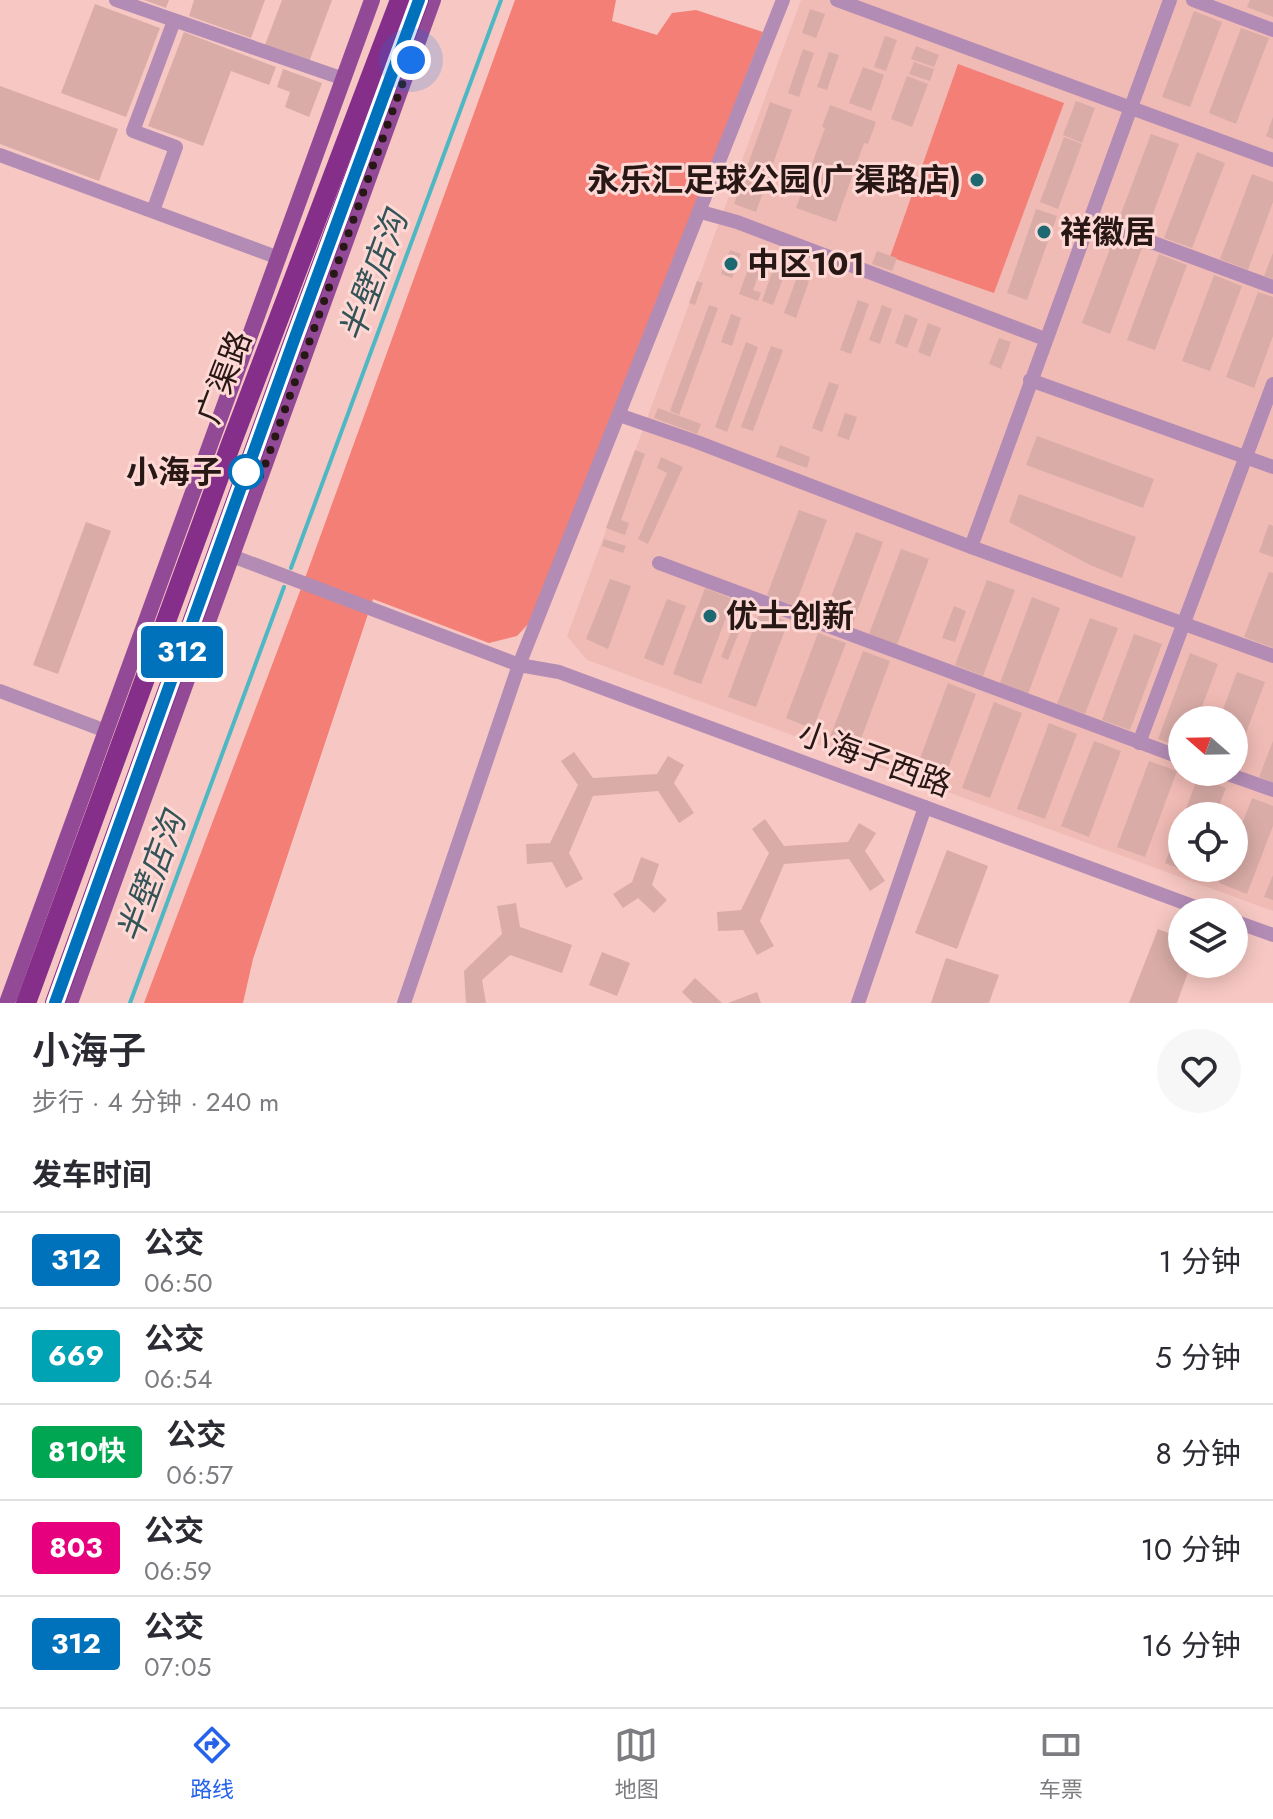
<!DOCTYPE html>
<html lang="zh">
<head>
<meta charset="utf-8">
<style>
  :root { --surface:#fff; --page:#f7f7f7; --text:#2b2b33; --muted:#7c7c81; --line:#e1e1e2; --accent:#2563eb }
  body { margin:0; font-family:Jost,"Noto Sans SC",sans-serif; background:var(--page); color:var(--text); height:100vh; display:flex; flex-direction:column; font-size:30px; white-space:nowrap }
  * { box-sizing:border-box; margin:0 }
  p { font-size:26px; color:var(--muted) }
  .icon { flex:none; width:44px; height:44px; fill:none; stroke:currentColor; stroke-width:2; stroke-linecap:round; stroke-linejoin:round }
  .map { position:relative; height:1003px; overflow:hidden }
  .details { display:flex; flex-direction:column; background:var(--surface); flex:1 }
  .details>* { flex:none }
  .badge { padding:0 16px; border-radius:6px; font-size:28px; line-height:52px }
  .needle { width:52px; rotate:290deg }
  .controls { position:absolute; left:1168px; top:706px; display:grid; gap:16px }
  .controls a { display:grid; place-items:center; width:80px; height:80px; border-radius:50%; background:var(--surface); box-shadow:0 4px 20px #0003; font-size:40px }
  .you { position:absolute; width:40px; height:40px; margin:-20px; border:6px solid #fff; border-radius:50%; background:#1a73e8; box-shadow:0 0 0 12px #1a73e833 }
  .map>.badge { position:absolute; translate:-50% -50%; box-shadow:0 0 0 4px #fff }
  h2 { padding:0 32px; font-size:30px; line-height:72px }
  .round { display:grid; place-items:center; flex:none; width:84px; height:84px; border-radius:42px; background:var(--page) }
  .head { display:flex; align-items:center; justify-content:space-between; height:136px; padding:0 32px }
  h1 { font-size:38px; font-weight:600; line-height:60px }
  ul { padding:0; list-style:none }
  li { display:flex; align-items:center; gap:24px; height:96px; padding:0 32px; border-top:2px solid var(--line) }
  li div { flex:1 }
  li b { display:block; font-size:30px }
  li em { font-style:normal }
  li .badge { min-width:88px; font-weight:700; text-align:center }
  .tab-bar { display:flex; justify-content:space-around; align-items:center; height:112px; border-top:2px solid var(--line); background:var(--surface); font-size:22px; color:var(--muted) }
  .tab-bar a { display:grid; justify-items:center; gap:4px }
  .tab-bar .on { color:var(--accent) }
  .map>svg:first-child { display:block }
</style>
</head>
<body>
<div class="map">
<svg width="1273" height="1003" viewBox="0 0 1273 1003">
  <rect width="100%" height="100%" fill="#f7c8c3"/>
  <!-- built -->
  <path fill="#f1bbb5" fill-rule="evenodd" d="M801,0H1273V911L587,660L567,636ZM1182,720H1234V772H1182ZM1182,816H1234V868H1182Z"/>
  <!-- green -->
  <g fill="#f37f77">
    <polygon points="515,0 616,0 612,21 657,35 672,13 696,10 763,32 532,620 517,636 489,643 373,599 253,959 243,1003 144,1003 308,570"/>
    <polygon points="958,64 1064,103 994,293 890,257"/>
  </g>
  <g fill="none" stroke-linecap="round" stroke-linejoin="round">
    <!-- stream -->
    <g stroke="#4db8c4" stroke-width="4">
      <polyline points="291,568 501,0"/>
      <polyline points="130,1003 284,587"/>
    </g>
  </g>
  <!-- building -->
  <g fill="#d9aca7">
    <polygon points="144,0 169,0 166,8"/>
    <polygon points="194,0 265,0 251,38 189,16"/>
    <polygon points="282,0 332,0 309,62 265,45"/>
    <polygon points="1250,0 1273,0 1273,17 1247,7"/>
    <polygon points="95,4 160,28 126,117 61,93"/>
    <polygon points="810,9 825,14 816,38 802,33"/>
    <polygon points="1194,11 1222,22 1190,107 1162,97"/>
    <polygon points="1241,28 1269,38 1236,124 1209,113"/>
    <polygon points="184,32 276,67 269,85 231,71 203,146 148,126"/>
    <polygon points="885,36 897,40 886,71 874,67"/>
    <polygon points="916,46 939,55 934,67 911,59"/>
    <polygon points="803,49 814,53 799,97 788,93"/>
    <polygon points="829,52 839,55 827,90 817,87"/>
    <polygon points="914,62 934,69 930,81 909,74"/>
    <polygon points="863,67 884,75 871,111 849,103"/>
    <polygon points="283,69 322,83 309,117 285,107 290,92 277,87"/>
    <polygon points="907,76 928,84 912,127 891,119"/>
    <polygon points="0,86 118,129 99,181 0,144"/>
    <polygon points="1076,101 1095,108 1082,143 1063,135"/>
    <polygon points="770,102 792,110 756,212 734,204"/>
    <polygon points="830,105 876,122 868,144 864,143 836,222 796,208 825,128 822,127"/>
    <polygon points="1273,117 1273,139 1266,136"/>
    <polygon points="1151,134 1179,144 1147,230 1119,219"/>
    <polygon points="1064,137 1082,144 1058,209 1040,202"/>
    <polygon points="1197,152 1225,163 1192,248 1164,238"/>
    <polygon points="1252,174 1273,182 1273,202 1248,270 1220,259"/>
    <polygon points="1036,209 1057,216 1027,300 1007,293"/>
    <polygon points="1114,238 1142,248 1110,334 1082,323"/>
    <polygon points="730,250 741,254 732,278 721,274"/>
    <polygon points="877,251 897,258 892,271 872,264"/>
    <polygon points="1273,253 1273,279 1264,276"/>
    <polygon points="1159,254 1187,265 1155,350 1127,340"/>
    <polygon points="751,261 762,265 753,290 761,293 758,301 739,294"/>
    <polygon points="773,269 785,273 773,305 762,301"/>
    <polygon points="1214,275 1242,286 1210,371 1182,361"/>
    <polygon points="797,277 809,281 796,318 784,313"/>
    <polygon points="697,281 703,283 695,305 689,303"/>
    <polygon points="1258,292 1273,297 1273,336 1254,388 1226,377"/>
    <polygon points="858,300 869,304 851,354 840,350"/>
    <polygon points="709,305 718,308 679,415 670,411"/>
    <polygon points="882,305 892,309 880,344 869,340"/>
    <polygon points="731,314 741,318 732,346 721,342"/>
    <polygon points="905,314 918,319 907,348 895,343"/>
    <polygon points="928,323 941,328 930,357 918,352"/>
    <polygon points="999,338 1011,342 1001,369 989,364"/>
    <polygon points="746,342 758,347 727,432 715,427"/>
    <polygon points="771,346 783,350 753,431 741,427"/>
    <polygon points="829,382 839,385 822,432 812,428"/>
    <polygon points="658,408 701,424 697,434 654,418"/>
    <polygon points="845,413 857,417 849,440 837,436"/>
    <polygon points="1037,436 1154,479 1143,508 1026,465"/>
    <polygon points="780,445 810,457 807,468 776,457"/>
    <polygon points="635,450 645,454 621,520 629,523 625,535 606,528"/>
    <polygon points="661,457 683,467 648,544 638,539 667,473 657,468"/>
    <polygon points="1019,494 1136,537 1122,578 1090,565 1009,522"/>
    <polygon points="799,510 827,520 795,606 767,595"/>
    <polygon points="86,522 111,531 58,674 33,665"/>
    <polygon points="1269,524 1273,526 1273,557 1259,552"/>
    <polygon points="856,532 883,542 851,628 823,617"/>
    <polygon points="604,539 626,546 623,553 602,546"/>
    <polygon points="901,549 929,559 897,645 869,634"/>
    <polygon points="1269,572 1273,573 1273,648 1244,637"/>
    <polygon points="610,579 631,586 608,649 586,639"/>
    <polygon points="987,580 1015,590 983,676 955,665"/>
    <polygon points="705,588 733,599 701,684 673,674"/>
    <polygon points="1032,597 1060,608 1028,694 1000,683"/>
    <polygon points="667,599 686,606 663,666 644,658"/>
    <polygon points="742,604 749,607 728,660 721,657"/>
    <polygon points="954,606 966,611 955,642 942,638"/>
    <polygon points="760,611 788,622 756,707 728,697"/>
    <polygon points="1090,618 1118,628 1085,714 1057,704"/>
    <polygon points="818,633 846,643 813,729 786,718"/>
    <polygon points="1134,634 1162,644 1130,730 1102,720"/>
    <polygon points="863,651 890,661 858,747 830,737"/>
    <polygon points="1190,653 1218,664 1197,720 1182,720 1182,748 1158,739"/>
    <polygon points="1237,672 1265,682 1234,765 1234,720 1219,720"/>
    <polygon points="948,683 976,694 944,779 916,769"/>
    <polygon points="994,702 1022,713 990,798 962,788"/>
    <polygon points="1049,723 1077,734 1045,819 1017,809"/>
    <polygon points="1094,741 1121,751 1089,837 1061,826"/>
    <polygon points="1273,741 1273,783 1259,777"/>
    <polygon points="574,752 593,778 657,774 668,756 684,765 674,783 694,813 679,823 658,791 593,796 569,853 583,879 566,888 552,862 527,864 526,844 550,843 578,785 561,761"/>
    <polygon points="1149,761 1177,771 1145,857 1117,847"/>
    <polygon points="1198,777 1226,788 1215,816 1183,816"/>
    <polygon points="1252,798 1273,806 1273,826 1247,894 1219,883 1225,868 1234,868 1234,845"/>
    <polygon points="765,819 784,846 848,842 859,823 876,833 865,851 885,881 870,891 849,859 784,864 760,921 774,946 757,955 743,930 718,931 717,912 741,910 769,853 752,829"/>
    <polygon points="1182,820 1182,868 1196,868 1193,874 1165,863"/>
    <polygon points="947,850 988,866 957,949 915,933"/>
    <polygon points="641,857 659,864 652,885 667,900 654,913 638,898 623,908 613,894 632,882"/>
    <polygon points="1273,875 1273,900 1264,897"/>
    <polygon points="516,903 520,927 572,945 562,973 510,955 482,980 486,1003 466,1003 464,971 502,934 497,906"/>
    <polygon points="1158,929 1182,938 1182,964 1191,964 1177,1003 1129,1003"/>
    <polygon points="602,952 630,963 617,996 589,985"/>
    <polygon points="946,958 999,975 989,1003 931,1003"/>
    <polygon points="695,978 722,1003 693,1003 682,992"/>
    <polygon points="757,992 761,1003 728,1003"/>
  </g>
  <g fill="none" stroke-linecap="round" stroke-linejoin="round">
    <!-- minor -->
    <g stroke="#b38cb5" stroke-width="14">
      <polyline points="116,0 344,79"/>
      <polyline points="837,0 1273,160"/>
      <polyline points="1193,0 1273,30"/>
      <polyline points="0,155 279,258"/>
      <polyline points="153,211 176,147 133,131 174,21"/>
      <polyline points="701,212 737,222 1045,339"/>
      <polyline points="1089,219 1273,287"/>
      <polyline points="1030,380 1273,467"/>
      <polyline points="619,415 697,442 971,547 1273,656"/>
      <polyline points="971,547 1170,0"/>
      <polyline points="232,556 519,665 559,672 1209,912"/>
      <polyline points="659,563 1182,758"/>
      <polyline points="0,691 106,731"/>
      <polyline points="1139,743 1273,384"/>
      <polyline points="1222,772 1273,790"/>
      <polyline points="1234,921 1273,935"/>
      <polyline points="404,1003 519,665 783,0"/>
      <polyline points="858,1003 925,807"/>
    </g>
    <!-- major -->
    <g stroke="#924a96" stroke-width="16">
      <polyline points="7,1003 372,0"/>
      <polyline points="70,1003 433,0"/>
    </g>
    <!-- highway -->
    <g stroke="#852f8a" stroke-width="20">
      <polyline points="26,1003 231,444 400,0"/>
      <polyline points="55,1003 294,340 419,0"/>
    </g>
  </g>
  <g fill="none" stroke-linecap="round" stroke-linejoin="round">
    <!-- line casing -->
    <g stroke="#fff" stroke-width="18">
      <polyline id="line" points="55,1003 294,340 419,0"/>
    </g>
    <!-- line -->
    <use href="#line" stroke="#0072bc" stroke-width="12"/>
    <!-- walk -->
    <polyline stroke="#271715" stroke-width="8" stroke-dasharray="0 14.4" points="246,472 261,476 411,60"/>
  </g>
  <!-- markers -->
  <g fill="#1e6971" stroke="#fed8d4" stroke-width="3">
    <circle cx="977" cy="180" r="8"/>
    <circle cx="1044" cy="232" r="8"/>
    <circle cx="731" cy="264" r="8"/>
    <circle cx="710" cy="616" r="8"/>
  </g>
  <circle fill="#fff" stroke="#0072bc" stroke-width="4" cx="246" cy="472" r="16"/>
  <g text-anchor="middle" stroke-width="6" stroke-linejoin="round" paint-order="stroke">
    <!-- poi labels -->
    <g font-size="32" font-weight="bold" fill="#271715" stroke="#fed8d4" text-anchor="start">
      <text x="961" y="191" text-anchor="end">永乐汇足球公园(广渠路店)</text>
      <text x="1060" y="243">祥徽居</text>
      <text x="747" y="275">中区101</text>
      <text x="726" y="627">优士创新</text>
    </g>
    <!-- street labels -->
    <g font-size="32" fill="#271715" stroke="#fed8d4">
      <text transform="translate(224 377) rotate(-69)" y="11">广渠路</text>
      <text transform="translate(875 759) rotate(20)" y="11">小海子西路</text>
    </g>
    <!-- stop labels -->
    <g font-size="32" font-weight="bold" fill="#271715" stroke="#fed8d4" text-anchor="end">
      <text x="222" y="483">小海子</text>
    </g>
    <!-- water labels -->
    <g font-size="34" font-style="italic" fill="#325357" stroke="#fed8d4">
      <text transform="translate(373 276) rotate(-70)" y="12">半壁店沟</text>
      <text transform="translate(151 877) rotate(-70)" y="12">半壁店沟</text>
    </g>
  </g>
</svg>
<div class="controls">
<a><svg class="needle" viewBox="-14 -14 28 28"><path d="M0-13l5 13h-10z" fill="#e53935"/><path d="M0 13l5-13h-10z" fill="#7c7c81"/></svg></a>
<a><svg class="icon" aria-label="locate" viewBox="0 0 24 24"><circle cx="12" cy="12" r="6"/><path d="M12 2v4M12 18v4M2 12h4M18 12h4"/></svg></a>
<a><svg class="icon" aria-label="layers" viewBox="0 0 24 24"><path d="M12 4l9 5-9 5-9-5zM3 14l9 5 9-5"/></svg></a>
</div>
<div class="you" style="left:411px;top:60px"></div>
<b class="badge" style="left:182px;top:652px;background:#0072bc;color:#fff">312</b>
</div>
<section class="details">
<div class="head"><div><h1>小海子</h1><p>步行 · 4 分钟 · 240 m</p></div><a class="round"><svg class="icon" aria-label="heart" viewBox="0 0 24 24"><path d="M12 20l-8-8c-3-5 5-10 8-4 3-6 11-1 8 4z"/></svg></a></div>
<h2>发车时间</h2>
<ul>
<li><span class="badge" style="background:#0072bc;color:#fff">312</span><div><b>公交</b><p>06:50</p></div><em>1 分钟</em></li>
<li><span class="badge" style="background:#00a3b4;color:#fff">669</span><div><b>公交</b><p>06:54</p></div><em>5 分钟</em></li>
<li><span class="badge" style="background:#00a651;color:#fff">810快</span><div><b>公交</b><p>06:57</p></div><em>8 分钟</em></li>
<li><span class="badge" style="background:#e6007e;color:#fff">803</span><div><b>公交</b><p>06:59</p></div><em>10 分钟</em></li>
<li><span class="badge" style="background:#0072bc;color:#fff">312</span><div><b>公交</b><p>07:05</p></div><em>16 分钟</em></li>
</ul>
</section>
<nav class="tab-bar">
<a class="on"><svg class="icon" aria-label="directions" viewBox="0 0 24 24"><path d="M12 3l9 9-9 9-9-9zM9 14v-3h6M13 9l2 2-2 2"/></svg>路线</a>
<a><svg class="icon" aria-label="map" viewBox="0 0 24 24"><path d="M3 6l6-2 6 2 6-2v14l-6 2-6-2-6 2zM9 4v14M15 6v14"/></svg>地图</a>
<a><svg class="icon" aria-label="tickets" viewBox="0 0 24 24"><path d="M3 7h18v10H3zM15 7v10"/></svg>车票</a>
</nav>
</body>
</html>
